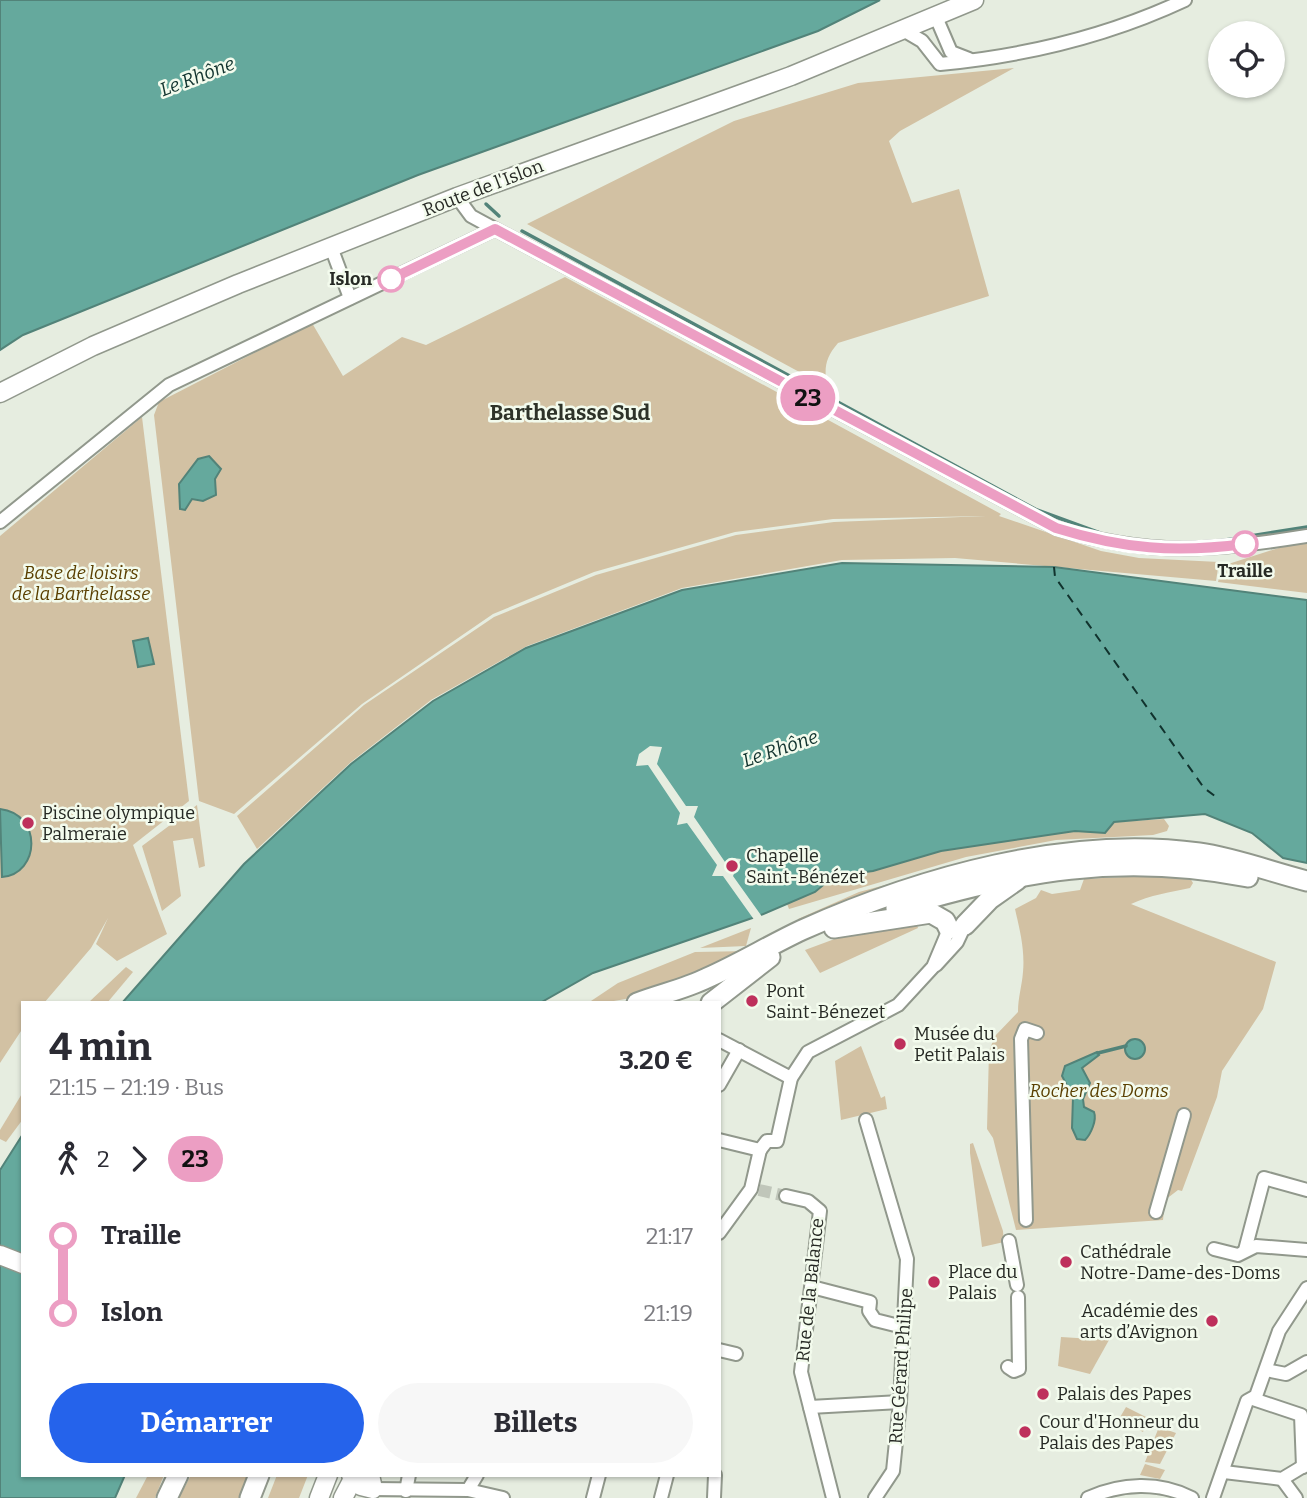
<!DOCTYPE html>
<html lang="fr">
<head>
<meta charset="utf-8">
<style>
  :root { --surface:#fff; --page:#f7f7f7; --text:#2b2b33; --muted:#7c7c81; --accent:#2563eb }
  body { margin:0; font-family:Bitter,serif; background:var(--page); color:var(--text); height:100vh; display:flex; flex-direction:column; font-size:26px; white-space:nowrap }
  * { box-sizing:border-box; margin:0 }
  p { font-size:23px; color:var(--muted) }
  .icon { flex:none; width:38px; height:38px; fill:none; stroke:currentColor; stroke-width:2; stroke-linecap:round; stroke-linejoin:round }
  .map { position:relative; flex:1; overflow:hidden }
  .panel { position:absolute; left:21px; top:1001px; width:700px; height:476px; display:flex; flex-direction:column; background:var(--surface); border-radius:0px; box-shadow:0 2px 5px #0004 }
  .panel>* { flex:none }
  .badge { padding:0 14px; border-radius:23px; font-size:24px; line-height:46px }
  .fabs { position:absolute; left:1208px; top:21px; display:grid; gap:14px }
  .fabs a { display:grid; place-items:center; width:77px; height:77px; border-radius:50%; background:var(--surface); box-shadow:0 2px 5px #0004; font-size:35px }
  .map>.badge { position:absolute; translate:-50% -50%; box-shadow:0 0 0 4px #fff }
  .legs { display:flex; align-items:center; gap:10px; height:77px; padding:0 28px; font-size:23px }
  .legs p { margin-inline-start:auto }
  .headline { display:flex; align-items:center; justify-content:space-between; height:119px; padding:0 28px }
  h1 { font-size:38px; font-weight:700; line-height:52px }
  .button { display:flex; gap:14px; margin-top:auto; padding:14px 28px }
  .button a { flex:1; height:80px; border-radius:42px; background:var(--accent); color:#fff; font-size:28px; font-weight:700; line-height:80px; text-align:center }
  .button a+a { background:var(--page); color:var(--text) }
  ul { padding:0 28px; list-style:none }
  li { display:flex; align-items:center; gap:24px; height:77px; font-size:26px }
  li i { display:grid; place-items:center; width:10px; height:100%; margin:0 9px; background:currentColor }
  li i::after { content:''; width:18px; height:18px; margin:-9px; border:5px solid; border-radius:50%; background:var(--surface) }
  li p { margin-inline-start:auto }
  li:first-child i { background:linear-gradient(#0000 50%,currentColor 0) }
  li:last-child i { background:linear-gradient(currentColor 50%,#0000 0) }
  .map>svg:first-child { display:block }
</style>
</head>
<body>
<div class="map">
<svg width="1307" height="1498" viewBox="0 0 1307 1498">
  <rect width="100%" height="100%" fill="#e6ede0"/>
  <!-- green -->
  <g fill="#d2c1a3">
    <path d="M1014,68L900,131L889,141L912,203L959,189L989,296L838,343C825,358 824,368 827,387L527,224L734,121L858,83Z"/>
    <polygon points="565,277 1001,514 999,516 1101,551 1139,558 1219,562 1216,581 955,558 842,560 682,588 527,646 431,700 351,762 257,849 237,816 364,705 494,617 596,575 736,535 834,522 986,516 833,519 735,532 594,572 493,614 362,704 234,814 199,801 154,415 159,402 312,323 343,376 402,337 426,345"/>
    <polygon points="142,417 189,801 133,845 167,934 117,961 96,944 108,918 91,948 44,1003 23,1003 23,1028 0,1063 0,536"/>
    <polygon points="1307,539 1307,593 1218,582 1222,566"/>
    <polygon points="197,805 205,866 199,868 193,838 173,841 181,896 162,911 142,846"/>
    <polygon points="1164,819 1169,826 1167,831 1153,835 1056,840 966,857 789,909 787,904 815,892 834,876 873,871 941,851 1075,831 1105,833 1114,822"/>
    <polygon points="922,875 800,925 798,919 859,892"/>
    <path d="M1143,876L1190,878L1193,883L1190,888C1171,892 1150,895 1131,904L1276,962L1263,1009L1222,1071L1217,1097L1182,1191L1178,1190L1165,1200L1163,1220L1016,1230L993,1138L987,1129L989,1051L995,1036L1018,1012C1018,997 1022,986 1023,972C1025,950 1020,931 1015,909L1036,898L1041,890L1052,894L1080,890L1084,879Z"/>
    <polygon points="916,921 918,928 820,973 805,950 840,937"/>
    <polygon points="751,928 746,946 700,948"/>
    <path d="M750,951C700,973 645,1003 588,1003L618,983L695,952Z"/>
    <polygon points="126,967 133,972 107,1003 88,1003"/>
    <polygon points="861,1046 881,1098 885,1096 887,1109 841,1120 835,1061"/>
    <polygon points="23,1092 23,1119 6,1142 0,1139 0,1130"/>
    <polygon points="973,1143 1003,1231 1004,1242 982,1247 970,1153 970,1144"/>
    <polygon points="1061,1337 1109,1340 1090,1374 1058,1366"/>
    <polygon points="1126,1407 1148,1418 1143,1432 1119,1419"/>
    <polygon points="1159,1427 1176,1433 1160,1464 1145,1462"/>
    <polygon points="1145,1464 1165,1470 1160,1479 1140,1475"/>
    <polygon points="148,1475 164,1475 155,1498 136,1498"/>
    <polygon points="191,1475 249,1475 240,1498 179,1498"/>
    <polygon points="277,1475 308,1475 299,1498 268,1498"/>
  </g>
  <!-- water -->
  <g fill="#65a99d" stroke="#528379" stroke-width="2">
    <polygon points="0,0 880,0 818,31 418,175 23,335 0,350"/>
    <polygon points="209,456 221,469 215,479 216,495 203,501 192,499 185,510 180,509 179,484 198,459"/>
    <polygon points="842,563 1054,567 1307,600 1307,863 1283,858 1252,833 1205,814 1114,822 1105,833 1075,831 941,851 873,871 834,876 815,892 761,915 593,973 540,1003 122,1003 244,864 351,764 433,701 526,648 682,590"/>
    <polygon points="148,638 154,664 138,667 133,641"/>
    <path d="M0,809C43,814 40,874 2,877Z"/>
    <circle cx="1135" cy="1049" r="10"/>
    <path d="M1097,1052L1099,1055L1082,1068L1090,1083L1083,1099L1084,1107L1094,1112C1097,1120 1091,1134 1085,1140L1077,1139L1072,1128L1073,1097L1062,1076L1065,1066Z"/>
    <polygon points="23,1134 23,1475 125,1475 115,1498 0,1498 0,1170"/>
  </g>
  <!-- pier -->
  <polygon fill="#e6ede0" points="650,746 662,747 657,764 686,806 698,806 694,817 725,862 732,858 741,859 733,876 763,918 755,921 723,876 712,876 717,865 687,823 677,825 680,813 648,765 636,766 639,754"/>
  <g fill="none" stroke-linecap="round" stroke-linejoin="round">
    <!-- stream -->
    <g stroke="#528379" stroke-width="3.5">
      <polyline points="486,204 499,216"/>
      <polyline points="522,231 1037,510 1100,533"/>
      <polyline points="1219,541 1307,527"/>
      <polyline points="1098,1053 1126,1046"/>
    </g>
    <!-- ferry -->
    <polyline stroke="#11332e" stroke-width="2" stroke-dasharray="9 7" stroke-linecap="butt" points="1054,567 1055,577 1204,788 1219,799"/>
    <!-- street-tunnel -->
    <polyline stroke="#c0c6ba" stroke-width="12" stroke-dasharray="12 6" stroke-linecap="butt" points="759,1190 786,1196"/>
    <!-- street casing -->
    <g stroke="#91988c" stroke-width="16">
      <g id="street">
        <polyline points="936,17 951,52 969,59"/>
        <path d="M905,31L922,41L940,64C1025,56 1108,36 1185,0"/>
        <path d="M457,197L471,216L495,229L1056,528C1149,557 1213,551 1307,536"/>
        <polyline points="331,247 350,298"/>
        <polyline points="0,522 169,385 495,229"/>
        <polyline points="936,965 957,942 965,925"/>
        <polyline points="719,1040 791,1078"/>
        <polyline points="719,1085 739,1050"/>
        <polyline points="866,1120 907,1259 900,1402 893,1471 875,1498"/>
        <polyline points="719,1140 760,1150"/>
        <polyline points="760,1150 767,1141 777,1141 791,1078 808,1052 898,1005 933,967 949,929"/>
        <polyline points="786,1196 808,1201 820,1211 801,1372 833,1498"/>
        <polyline points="1156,1212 1184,1115"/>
        <polyline points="1026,1220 1021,1039 1025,1029 1037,1033"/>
        <polyline points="719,1233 751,1189 760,1150"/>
        <polyline points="1009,1241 1017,1285"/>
        <polyline points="1214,1249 1238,1255 1256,1246 1307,1250"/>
        <polyline points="1245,1250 1264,1178 1307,1190"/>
        <polyline points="812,1287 870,1302 869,1311 875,1320 899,1326"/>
        <polyline points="719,1350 736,1354"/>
        <polyline points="1008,1367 1014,1371 1019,1369 1018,1297"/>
        <polyline points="1266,1370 1286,1374 1307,1362"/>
        <polyline points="1253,1399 1301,1415 1303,1467"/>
        <polyline points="810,1407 900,1402"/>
        <polyline points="1224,1472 1282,1479 1307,1464"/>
        <polyline points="1282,1479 1296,1498"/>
        <polyline points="373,1489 468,1490 503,1498"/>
        <polyline points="468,1490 477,1475"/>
        <polyline points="406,1491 409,1475"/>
        <polyline points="593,1498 599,1475"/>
        <polyline points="661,1498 667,1475"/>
        <polyline points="714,1498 715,1475"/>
        <path d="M1088,1498C1121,1483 1159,1481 1192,1498"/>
        <polyline points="1213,1498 1247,1401 1256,1396 1279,1331 1307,1288"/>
      </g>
    </g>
    <!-- secondary casing -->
    <g stroke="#91988c" stroke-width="21">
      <g id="secondary">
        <polyline points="0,393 93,346 238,284 457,197 791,76 974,0"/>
        <polyline points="0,1255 23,1264"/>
        <polyline points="351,1475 361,1486 373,1489 370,1475"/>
        <polyline points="319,1498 328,1475"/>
        <polyline points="343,1498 355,1475"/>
      </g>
    </g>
    <!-- primary casing -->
    <g stroke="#91988c" stroke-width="23">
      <g id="primary">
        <path d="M896,908C1018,871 1121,852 1248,877"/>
        <polyline points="965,925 990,899 1017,880"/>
        <polyline points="834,928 931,913 945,921 949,929"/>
        <path d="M637,1003C660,994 685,989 707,978C739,964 770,945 802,930C921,877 1068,835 1199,853C1235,858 1271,872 1307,881"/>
        <polyline points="711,1003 770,957"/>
        <polyline points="167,1498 178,1475"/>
        <polyline points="250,1498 259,1475"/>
      </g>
    </g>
    <!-- street -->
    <use href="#street" stroke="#fff" stroke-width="12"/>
    <!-- secondary -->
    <use href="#secondary" stroke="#fff" stroke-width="18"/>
    <!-- primary -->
    <use href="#primary" stroke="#fff" stroke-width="19"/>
  </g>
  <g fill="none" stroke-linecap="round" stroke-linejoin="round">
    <!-- line-1 casing -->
    <g stroke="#fff" stroke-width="16">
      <path id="line-1" d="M391,279L495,229L1056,528C1123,549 1175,553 1245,544"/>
    </g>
    <!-- line-1 -->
    <use href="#line-1" stroke="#ec9ec3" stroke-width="10"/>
  </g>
  <!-- markers -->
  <g fill="#fff" stroke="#ec9ec3" stroke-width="3.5">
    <circle cx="391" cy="279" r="12"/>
    <circle cx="1245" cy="544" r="12"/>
  </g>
  <g fill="#be305c" stroke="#f3fbed" stroke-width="2.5">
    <circle cx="28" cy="823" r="7"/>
    <circle cx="732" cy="866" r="7"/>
    <circle cx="752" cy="1001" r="7"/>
    <circle cx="900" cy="1044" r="7"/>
    <circle cx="1066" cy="1262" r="7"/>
    <circle cx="934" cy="1282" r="7"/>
    <circle cx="1212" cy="1321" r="7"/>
    <circle cx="1043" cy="1394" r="7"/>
    <circle cx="1025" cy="1432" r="7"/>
  </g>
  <g text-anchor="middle" stroke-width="5" stroke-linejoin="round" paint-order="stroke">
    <!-- street labels -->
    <g font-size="18" fill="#262924" stroke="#f3fbed">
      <text transform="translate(483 188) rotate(-21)" y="6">Route de l'Islon</text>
      <text transform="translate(810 1290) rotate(-84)" y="6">Rue de la Balance</text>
      <text transform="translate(901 1366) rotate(-86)" y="6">Rue Gérard Philipe</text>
    </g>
    <!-- stop labels -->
    <g font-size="18" font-weight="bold" fill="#262924" stroke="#f3fbed" text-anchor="end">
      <text x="372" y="285">Islon</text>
      <text x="1245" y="577" text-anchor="middle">Traille</text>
    </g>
    <!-- park labels -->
    <g font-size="18" font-style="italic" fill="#5a3f00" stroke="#f3fbed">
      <text x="81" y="579">Base de loisirs<tspan x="81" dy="21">de la Barthelasse</tspan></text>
      <text x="1099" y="1097">Rocher des Doms</text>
    </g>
    <!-- poi labels -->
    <g font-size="18" fill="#262924" stroke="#f3fbed" text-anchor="start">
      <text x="42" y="819">Piscine olympique<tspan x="42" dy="21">Palmeraie</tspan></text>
      <text x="746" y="862">Chapelle<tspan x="746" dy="21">Saint-Bénézet</tspan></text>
      <text x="766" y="997">Pont<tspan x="766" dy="21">Saint-Bénezet</tspan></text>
      <text x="914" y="1040">Musée du<tspan x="914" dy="21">Petit Palais</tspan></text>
      <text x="1080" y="1258">Cathédrale<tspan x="1080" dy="21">Notre-Dame-des-Doms</tspan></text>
      <text x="948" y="1278">Place du<tspan x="948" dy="21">Palais</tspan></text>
      <text x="1198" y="1317" text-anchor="end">Académie des<tspan x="1198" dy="21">arts d’Avignon</tspan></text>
      <text x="1057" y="1400">Palais des Papes</text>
      <text x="1039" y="1428">Cour d'Honneur du<tspan x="1039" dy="21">Palais des Papes</tspan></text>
    </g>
    <!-- water labels -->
    <g font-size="19" font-style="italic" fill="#11332e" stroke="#f3fbed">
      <text transform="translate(197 76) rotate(-21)" y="7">Le Rhône</text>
      <text transform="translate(780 748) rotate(-19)" y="7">Le Rhône</text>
    </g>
    <!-- quarter labels -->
    <g font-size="21" font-weight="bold" fill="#2e3329" stroke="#f3fbed">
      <text x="570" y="420">Barthelasse Sud</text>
    </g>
  </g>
</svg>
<div class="fabs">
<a><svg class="icon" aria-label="locate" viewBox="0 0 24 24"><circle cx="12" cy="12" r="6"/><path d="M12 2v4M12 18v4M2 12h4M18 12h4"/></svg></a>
</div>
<b class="badge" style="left:808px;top:398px;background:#ec9ec3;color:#111">23</b>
<section class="panel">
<div class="headline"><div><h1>4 min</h1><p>21:15 – 21:19 · Bus</p></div><b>3.20 €</b></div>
<div class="legs"><svg class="icon" aria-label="walk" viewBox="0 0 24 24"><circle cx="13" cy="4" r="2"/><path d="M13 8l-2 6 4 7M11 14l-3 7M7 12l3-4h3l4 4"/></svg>2<svg class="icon" aria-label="forward" viewBox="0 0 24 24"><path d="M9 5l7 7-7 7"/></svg><b class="badge" style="background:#ec9ec3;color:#111">23</b></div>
<ul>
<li><i style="color:#ec9ec3"></i><b>Traille</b><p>21:17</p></li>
<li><i style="color:#ec9ec3"></i><b>Islon</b><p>21:19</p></li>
</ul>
<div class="button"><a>Démarrer</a><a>Billets</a></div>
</section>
</div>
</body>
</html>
